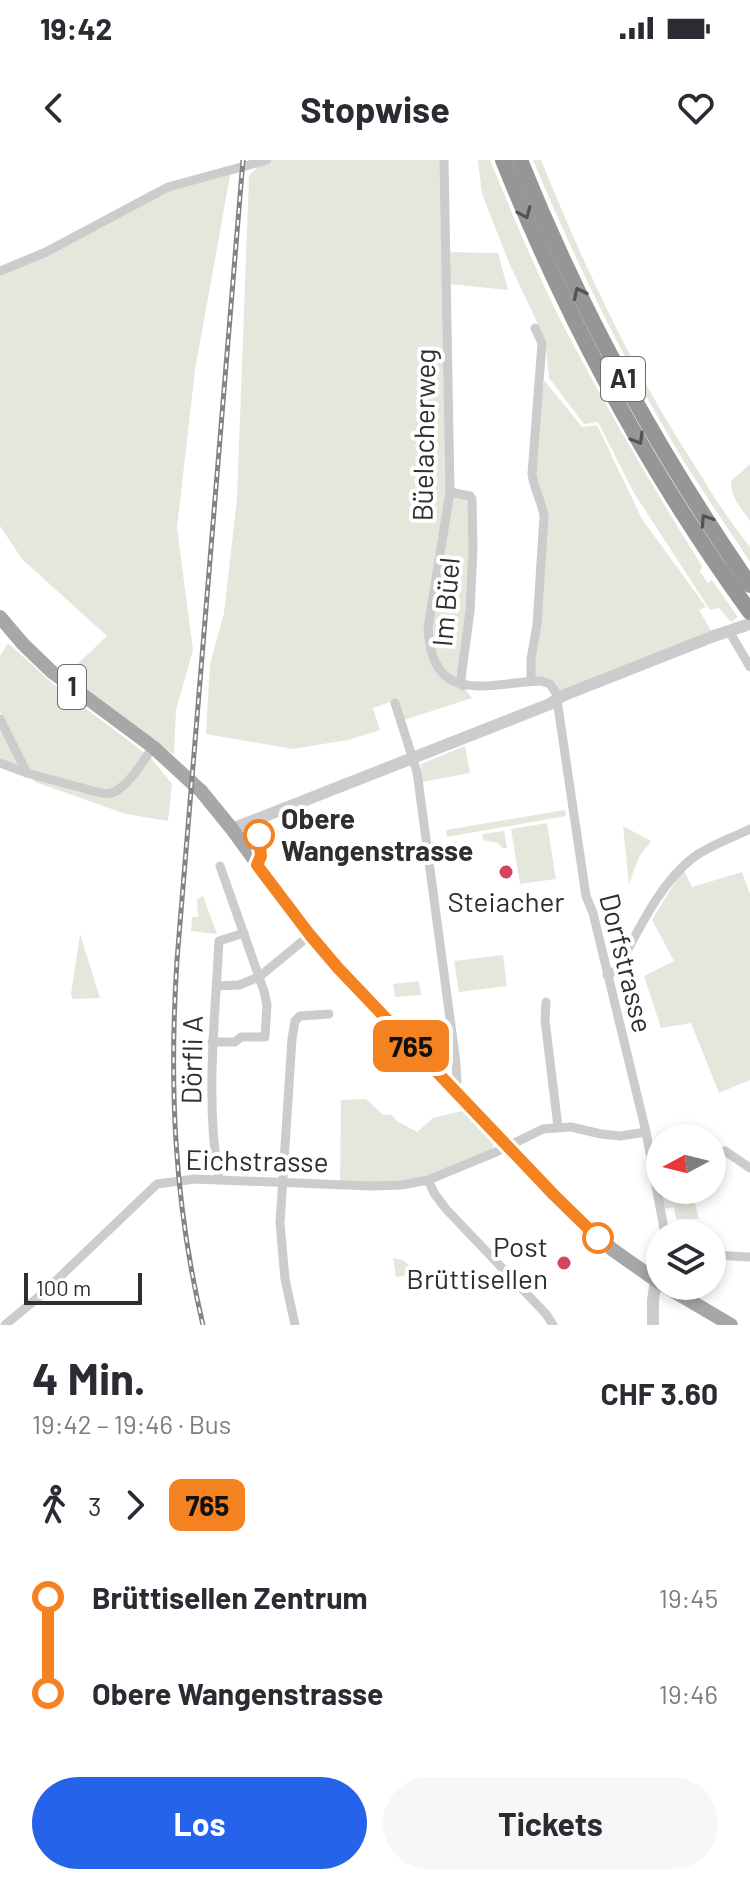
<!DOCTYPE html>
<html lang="de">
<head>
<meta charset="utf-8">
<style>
  :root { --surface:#fff; --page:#f7f7f7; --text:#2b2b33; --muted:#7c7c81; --accent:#2563eb }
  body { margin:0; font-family:Barlow,sans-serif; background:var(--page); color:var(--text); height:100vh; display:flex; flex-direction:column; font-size:30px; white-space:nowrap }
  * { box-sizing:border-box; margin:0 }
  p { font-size:26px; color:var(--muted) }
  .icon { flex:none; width:44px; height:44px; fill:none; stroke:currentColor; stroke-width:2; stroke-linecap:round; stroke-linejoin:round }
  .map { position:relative; height:1165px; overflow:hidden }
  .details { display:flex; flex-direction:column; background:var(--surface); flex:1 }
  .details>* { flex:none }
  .badge { padding:0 16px; border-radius:12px; font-size:28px; line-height:52px }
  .needle { width:52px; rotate:263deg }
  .tools { position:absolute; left:646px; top:964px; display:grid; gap:16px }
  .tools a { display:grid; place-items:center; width:80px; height:80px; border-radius:50%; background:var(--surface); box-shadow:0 4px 12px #0003; font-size:40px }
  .scale { position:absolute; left:24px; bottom:20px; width:118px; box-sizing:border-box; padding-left:8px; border:4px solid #2f2f2f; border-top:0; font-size:22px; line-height:28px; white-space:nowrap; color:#2f2f2f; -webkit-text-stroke:6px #fff; paint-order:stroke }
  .map>.badge { position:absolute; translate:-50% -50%; box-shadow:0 0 0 4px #fff }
  .legs { display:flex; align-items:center; gap:12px; height:88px; padding:0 32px; font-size:26px }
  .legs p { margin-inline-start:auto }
  .summary { display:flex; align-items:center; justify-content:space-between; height:136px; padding:0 32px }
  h1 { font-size:44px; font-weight:700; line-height:60px }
  .primary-button { display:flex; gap:16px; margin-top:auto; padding:16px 32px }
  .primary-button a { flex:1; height:92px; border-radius:48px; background:var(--accent); color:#fff; font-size:32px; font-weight:700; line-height:92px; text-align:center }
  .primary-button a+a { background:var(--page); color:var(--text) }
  ul { padding:0 32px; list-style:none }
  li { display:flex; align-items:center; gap:28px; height:96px; font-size:30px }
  li i { display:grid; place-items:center; width:12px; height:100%; margin:0 10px; background:currentColor }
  li i::after { content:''; width:20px; height:20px; margin:-10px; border:6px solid; border-radius:50%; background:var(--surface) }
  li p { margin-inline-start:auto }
  li:first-child i { background:linear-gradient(#0000 50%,currentColor 0) }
  li:last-child i { background:linear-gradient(currentColor 50%,#0000 0) }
  .status { display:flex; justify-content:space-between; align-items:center; height:56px; padding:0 40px; background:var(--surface); direction:ltr }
  .status svg { height:22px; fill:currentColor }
  header { display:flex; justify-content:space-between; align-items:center; height:104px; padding:0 32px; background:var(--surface); font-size:36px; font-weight:700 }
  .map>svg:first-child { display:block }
</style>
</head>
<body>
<div class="status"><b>19:42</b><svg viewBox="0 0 49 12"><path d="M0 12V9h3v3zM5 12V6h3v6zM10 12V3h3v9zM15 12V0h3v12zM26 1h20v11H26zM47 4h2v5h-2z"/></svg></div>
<header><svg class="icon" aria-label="back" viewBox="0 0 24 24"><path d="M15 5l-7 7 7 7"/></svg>Stopwise<svg class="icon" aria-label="heart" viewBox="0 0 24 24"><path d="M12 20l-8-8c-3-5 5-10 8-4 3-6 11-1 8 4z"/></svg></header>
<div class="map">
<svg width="750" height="1165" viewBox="0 0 750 1165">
  <rect width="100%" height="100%" fill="#fff"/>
  <!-- green -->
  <g fill="#e4e8dc">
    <polygon points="264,0 444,0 450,331 472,339 463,526 472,538 398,562 390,542 373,548 380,570 348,580 292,589 206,574 210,504 224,453 237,339 249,16"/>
    <path d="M478,0H490C516,62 541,125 573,184C613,260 657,334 702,406L700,412L708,423L712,420L738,457L731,462L719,448L710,450L634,333L598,262L584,264L549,218L545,179L510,105L482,34Z"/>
    <path d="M533,0H541C584,106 632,209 695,306C712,334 730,362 750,387V402C727,367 702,331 680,295C624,201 575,101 533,0Z"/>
    <polygon points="231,10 195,210 177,368 193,490 176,550 174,595 66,515 107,476 22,399 0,366 0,111 168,27"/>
    <polygon points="448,92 498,93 508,130 449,124"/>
    <polygon points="544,220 582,267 597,265 642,359 706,447 699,450 714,476 562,536 550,524 531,521 544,356 532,314"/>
    <path d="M750,304V361C741,348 731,338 731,321Z"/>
    <polygon points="8,483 52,523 150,597 172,624 168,661 126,654 35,622 27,613 0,600 0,559 3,557 0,552 0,496"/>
    <polygon points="465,586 470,613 422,622 421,604"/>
    <polygon points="565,650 566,656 447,677 446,670"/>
    <polygon points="547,663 556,719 520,724 511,669"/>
    <polygon points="623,666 651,681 639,697 629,724"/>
    <polygon points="504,671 507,688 502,688 498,683 483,680 482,674"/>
    <polygon points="683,709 692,727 742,712 750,734 750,920 719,933 691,863 661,868 644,816 674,801 652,760"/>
    <polygon points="203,736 217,774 191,771 192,757 198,757 197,739"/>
    <polygon points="80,774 100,838 73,839 71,834"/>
    <polygon points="503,795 507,826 459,832 454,801"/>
    <polygon points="419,821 421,835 395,837 393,824"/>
    <path d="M366,939L382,954L392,955L397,961L417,972L433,958L462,951L493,984V987L490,991C456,1005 422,1021 385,1023C370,1023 355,1022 340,1022L341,940Z"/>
    <polygon points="661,1030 691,1030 699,1059 676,1059 674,1047 664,1049"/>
    <polygon points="393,1098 403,1100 419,1114 396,1117"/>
  </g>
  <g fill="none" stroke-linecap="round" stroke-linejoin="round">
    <!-- minor -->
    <g stroke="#ccc" stroke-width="9">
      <path d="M444,0L450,332L428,468C432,547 486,523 541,521L550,524L556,533L586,736L593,753L646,972L665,1074"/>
      <polyline points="0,111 46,92 168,27 267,0"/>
      <polyline points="450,332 470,336 472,339 473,390 470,451 461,518 463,526"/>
      <polyline points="729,471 750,507"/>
      <path d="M531,521V499L537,465L544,356C542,342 534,329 532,314L542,183L535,168"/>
      <polyline points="395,543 417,612 456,903 457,922 452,927"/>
      <polyline points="0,559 27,613"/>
      <path d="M0,603L27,613L97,632C101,633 107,634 111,633C126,630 144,600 153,587"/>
      <path d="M607,815L617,810C637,773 660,722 694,697C711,685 732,678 750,669"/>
      <polyline points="217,826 239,825 259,817 310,775"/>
      <polyline points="546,842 545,860 558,967"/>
      <polyline points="212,882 235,882 241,877 265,877 267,845 264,831 220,706"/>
      <polyline points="712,995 725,991 750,1008"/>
      <path d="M219,1020C205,941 215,861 219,781L244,773"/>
      <polyline points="428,1020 434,1033 446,1049 546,1154 553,1165"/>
      <polyline points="712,1095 750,1097"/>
      <polyline points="5,1165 42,1134 157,1024 195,1019 371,1026 402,1025 428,1020 496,992 543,969 571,967 601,974 620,976 646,972"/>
      <polyline points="295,1165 285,1119 280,1063 292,879 295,861 300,856 329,854"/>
    </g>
    <!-- tertiary -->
    <g stroke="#ccc" stroke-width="12">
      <polyline points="232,669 550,544 562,536 714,476 750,464"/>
      <polyline points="653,1165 653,1140 656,1121"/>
    </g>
    <!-- primary -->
    <g stroke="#a7a7a7" stroke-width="14">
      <polyline points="0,457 23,484 52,512 153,587 201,631 232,669 294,754 338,808 408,884 582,1063 613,1090 660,1123"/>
      <polyline points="665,1126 731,1165"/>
    </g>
    <!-- motorway -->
    <g stroke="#969696" stroke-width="16">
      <path d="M503,0C567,160 649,313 750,452"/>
      <path d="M520,0C580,150 658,292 750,425"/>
    </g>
    <!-- rail casing -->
    <g stroke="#848484" stroke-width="5">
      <path id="rail" d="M203,1165C174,1043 169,925 177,800L243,0"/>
    </g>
    <!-- rail -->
    <use href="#rail" stroke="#fff" stroke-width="2" stroke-dasharray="6" stroke-linecap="butt"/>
  </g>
  <!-- one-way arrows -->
  <defs><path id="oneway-chevron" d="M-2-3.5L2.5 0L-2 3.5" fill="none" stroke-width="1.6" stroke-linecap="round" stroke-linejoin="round" transform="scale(2)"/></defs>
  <g stroke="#535353">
    <use href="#oneway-chevron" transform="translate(525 53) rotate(67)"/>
    <use href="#oneway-chevron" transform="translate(579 133) rotate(-116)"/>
    <use href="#oneway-chevron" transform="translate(638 279) rotate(60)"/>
    <use href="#oneway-chevron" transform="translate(706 360) rotate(-123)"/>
  </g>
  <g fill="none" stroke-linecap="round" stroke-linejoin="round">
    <!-- line-1 casing -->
    <g stroke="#fff" stroke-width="18">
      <polyline id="line-1" points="259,675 261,696 257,705 310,775 338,808 554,1035 598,1078"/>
    </g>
    <!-- line-1 -->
    <use href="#line-1" stroke="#f58220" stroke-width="12"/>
  </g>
  <!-- markers -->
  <g fill="#fff" stroke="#f58220" stroke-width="4">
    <circle cx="259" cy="675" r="14"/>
    <circle cx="598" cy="1078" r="14"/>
  </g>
  <g fill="#d3445e" stroke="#fff" stroke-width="3">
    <circle cx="506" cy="712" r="8"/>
    <circle cx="564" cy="1103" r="8"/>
  </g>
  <g text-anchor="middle" stroke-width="8" stroke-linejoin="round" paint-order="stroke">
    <!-- shield labels -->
    <g fill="#fff" stroke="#6d6d6d" stroke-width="2">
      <rect x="601" y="197" width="44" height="44" rx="6"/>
      <rect x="58" y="505" width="28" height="44" rx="6"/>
    </g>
    <g font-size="26" font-weight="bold" fill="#2f2f2f">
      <text x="623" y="228">A1</text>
      <text x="72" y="536">1</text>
    </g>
    <!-- street labels -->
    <g font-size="28" fill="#2f2f2f" stroke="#fff">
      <text transform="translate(424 275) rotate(-89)" y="10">Büelacherweg</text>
      <text transform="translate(446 442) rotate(-85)" y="10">Im Büel</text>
      <text transform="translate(626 803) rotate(76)" y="10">Dorfstrasse</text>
      <text transform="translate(192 900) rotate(-89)" y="10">Dörfli A</text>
      <text transform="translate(257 1001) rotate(1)" y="10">Eichstrasse</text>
    </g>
    <!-- stop labels -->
    <g font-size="28" font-weight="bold" fill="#2f2f2f" stroke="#fff" text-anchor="start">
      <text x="281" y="669">Obere<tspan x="281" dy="32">Wangenstrasse</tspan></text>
    </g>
    <!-- poi labels -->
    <g font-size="28" fill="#2f2f2f" stroke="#fff">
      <text x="506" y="752">Steiacher</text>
      <text x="548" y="1097" text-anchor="end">Post<tspan x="548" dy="32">Brüttisellen</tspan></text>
    </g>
  </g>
</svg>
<div class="tools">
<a><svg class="needle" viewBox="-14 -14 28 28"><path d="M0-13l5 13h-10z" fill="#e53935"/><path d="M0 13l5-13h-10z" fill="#7c7c81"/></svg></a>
<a><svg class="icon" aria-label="layers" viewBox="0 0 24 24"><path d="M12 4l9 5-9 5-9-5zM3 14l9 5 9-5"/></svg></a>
</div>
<div class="scale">100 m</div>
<b class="badge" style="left:411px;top:886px;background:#f58220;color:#111">765</b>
</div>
<section class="details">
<div class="summary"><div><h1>4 Min.</h1><p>19:42 – 19:46 · Bus</p></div><b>CHF 3.60</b></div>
<div class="legs"><svg class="icon" aria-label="walk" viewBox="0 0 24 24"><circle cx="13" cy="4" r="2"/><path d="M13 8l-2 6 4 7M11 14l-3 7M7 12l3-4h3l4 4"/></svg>3<svg class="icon" aria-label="forward" viewBox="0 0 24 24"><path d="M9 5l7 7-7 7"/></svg><b class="badge" style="background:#f58220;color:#111">765</b></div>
<ul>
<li><i style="color:#f58220"></i><b>Brüttisellen Zentrum</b><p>19:45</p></li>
<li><i style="color:#f58220"></i><b>Obere Wangenstrasse</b><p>19:46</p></li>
</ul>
<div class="primary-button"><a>Los</a><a>Tickets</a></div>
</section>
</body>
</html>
